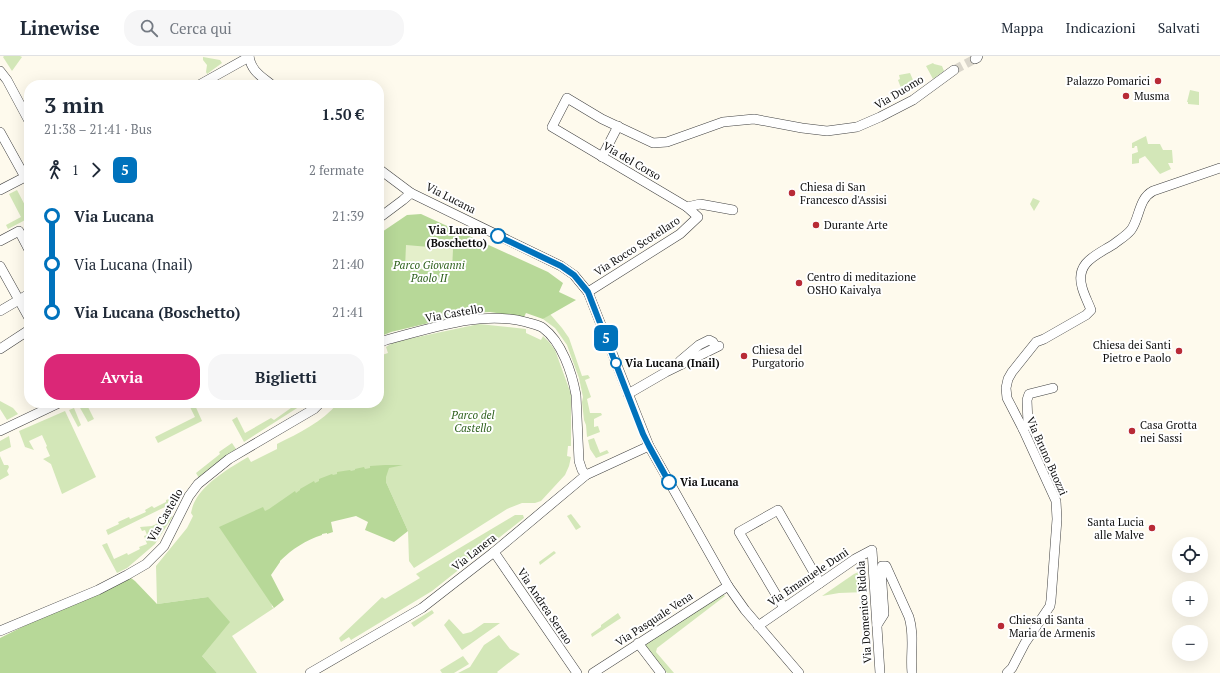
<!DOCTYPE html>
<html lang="it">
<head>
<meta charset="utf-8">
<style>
  :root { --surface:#fff; --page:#f6f6f7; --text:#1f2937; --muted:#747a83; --line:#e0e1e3; --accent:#db2777 }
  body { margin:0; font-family:"PT Serif",serif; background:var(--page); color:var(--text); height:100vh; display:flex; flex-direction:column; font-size:15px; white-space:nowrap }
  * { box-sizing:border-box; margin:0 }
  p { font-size:13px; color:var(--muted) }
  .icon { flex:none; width:22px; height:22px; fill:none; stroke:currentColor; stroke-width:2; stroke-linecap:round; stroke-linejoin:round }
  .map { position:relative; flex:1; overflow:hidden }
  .sheet { position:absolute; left:24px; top:24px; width:360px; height:328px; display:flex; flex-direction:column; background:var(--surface); border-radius:16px; box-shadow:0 4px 16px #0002 }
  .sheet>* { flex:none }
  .badge { padding:0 8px; border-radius:6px; font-size:14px; line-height:26px }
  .fabs { position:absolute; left:1172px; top:481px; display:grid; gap:8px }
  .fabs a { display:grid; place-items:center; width:36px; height:36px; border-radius:50%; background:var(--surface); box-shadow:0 4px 16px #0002; font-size:20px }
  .map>.badge { position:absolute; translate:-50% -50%; box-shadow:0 0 0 2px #fff }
  .legs { display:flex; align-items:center; gap:6px; height:44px; padding:0 20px; font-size:13px }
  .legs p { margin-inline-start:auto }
  .summary { display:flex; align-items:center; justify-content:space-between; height:68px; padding:0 20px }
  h1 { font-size:22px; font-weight:700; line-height:30px }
  .primary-button { display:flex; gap:8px; margin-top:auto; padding:8px 20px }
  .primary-button a { flex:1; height:46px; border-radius:16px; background:var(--accent); color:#fff; font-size:16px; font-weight:700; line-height:46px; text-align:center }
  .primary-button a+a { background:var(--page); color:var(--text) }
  ul { padding:0 20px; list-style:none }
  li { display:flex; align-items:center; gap:14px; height:48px; font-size:15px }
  li i { display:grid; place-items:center; width:6px; height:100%; margin:0 5px; background:currentColor }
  li i::after { content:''; width:10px; height:10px; margin:-5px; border:3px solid; border-radius:50%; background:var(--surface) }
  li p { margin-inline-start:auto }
  li:first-child i { background:linear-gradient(#0000 50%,currentColor 0) }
  li:last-child i { background:linear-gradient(currentColor 50%,#0000 0) }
  header { display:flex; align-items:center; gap:24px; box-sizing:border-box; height:56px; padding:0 20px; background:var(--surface); border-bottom:1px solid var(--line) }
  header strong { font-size:19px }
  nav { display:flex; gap:22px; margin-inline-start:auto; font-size:14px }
  .search { width:280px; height:36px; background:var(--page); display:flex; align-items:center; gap:10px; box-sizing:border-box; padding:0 14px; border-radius:16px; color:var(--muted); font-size:15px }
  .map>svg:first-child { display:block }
</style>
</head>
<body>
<header>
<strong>Linewise</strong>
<div class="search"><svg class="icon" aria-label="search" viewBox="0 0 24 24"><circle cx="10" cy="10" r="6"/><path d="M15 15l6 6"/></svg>Cerca qui</div>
<nav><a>Mappa</a><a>Indicazioni</a><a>Salvati</a></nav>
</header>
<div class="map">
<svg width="1220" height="617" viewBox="0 0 1220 617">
  <rect width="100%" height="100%" fill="#fefaed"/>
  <!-- green -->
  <g fill="#d3e7b8">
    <polygon points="4,0 20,0 22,1 12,15 3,1"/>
    <polygon points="203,1 220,4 222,7 207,18 206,16 207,9 203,4"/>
    <polygon points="933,7 934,8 942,10 944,15 933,23 926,10"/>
    <polygon points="910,17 913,24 910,25 911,28 901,32 898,24 900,23 899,19"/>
    <polygon points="1190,34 1199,36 1199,49 1188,48 1188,46 1187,46"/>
    <polygon points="1146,80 1148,88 1160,88 1163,94 1172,94 1173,107 1168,107 1171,113 1160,118 1145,100 1139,103 1139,107 1132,108 1132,98 1138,96 1137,90 1135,90 1134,92 1132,92 1132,87"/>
    <polygon points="17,134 29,157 29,162 8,173 6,169 21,161 9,138"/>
    <polygon points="1033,142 1040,145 1034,155 1030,148"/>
    <polygon points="550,258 562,272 569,282 582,320 588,319 590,322 585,324 591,341 587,343 590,357 601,357 602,359 594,363 594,371 598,370 600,376 587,381 586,369 584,364 582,346 583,341 579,322 572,303 567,289 555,272 543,263"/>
    <path d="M479,268L526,273V277L541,284L543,280L550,287L555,294L571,338V390H568L567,400L571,401L569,410L565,419L541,445L535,447H522L507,453L414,512L409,505L408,475L386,426L262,472L272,551L274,552L232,580L257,617H217L202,600L208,541L157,548L156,510L187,472L193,460L191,457C192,453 193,448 195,445C205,426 231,411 248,401L251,406L277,393V388C299,377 322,366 338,347H379V300L388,297L386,291L394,286Z"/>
    <polygon points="0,345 13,352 18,358 7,364 0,353"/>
    <polygon points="86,347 94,363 88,366 79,350"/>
    <polygon points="188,347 194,347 202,365 158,387 155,381 195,361"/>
    <polygon points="298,347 305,347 244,386 232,364 237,361 245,377 271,362 274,364"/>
    <polygon points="74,352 81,369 78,371 69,354"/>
    <polygon points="65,355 96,421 62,438 51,408 43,403 50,400 46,391 47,390 42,379 29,385 34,394 25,391 19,375"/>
    <polygon points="9,380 11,391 0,396 0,385"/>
    <polygon points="594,382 600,397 607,394 609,397 596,402 590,393 588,384"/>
    <polygon points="232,387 236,393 199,422 196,417 220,398 219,396"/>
    <polygon points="0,400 4,409 8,409 9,411 7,415 9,419 0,424"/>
    <polygon points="169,443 167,450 108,479 106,474 119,468 118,466 129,461 130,463 146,456 145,454 152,450 154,452 166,446 166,444"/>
    <polygon points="571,458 581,471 576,474 567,460"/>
    <polygon points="515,459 523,459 524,462 432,535 351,584 349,581 341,586 339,582 382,541 385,543 420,522 416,518"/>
    <polygon points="173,460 155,488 127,512 117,517 102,489 107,487 114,503 127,497 128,499 140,493 139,491 147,488 144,480 147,479 145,474 142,475 140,471 152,470"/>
    <polygon points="554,495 556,497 540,509 539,506"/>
    <polygon points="863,514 865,519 866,536 839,537 822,540 854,518"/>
    <polygon points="722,537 725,540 657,592 656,596 674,617 667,617 644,589"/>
    <polygon points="432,554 434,557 414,571 411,567"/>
    <polygon points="618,557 621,562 592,581 591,578 601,571 601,569"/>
    <polygon points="449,563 463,578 471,576 484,567 500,567 462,594 444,569"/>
    <polygon points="499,579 510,593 520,598 497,616 498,617 458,617 470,611 484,589"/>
    <polygon points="463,600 469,608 454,617 442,617 440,614"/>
  </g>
  <!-- forest -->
  <g fill="#b7d898">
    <polygon points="421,158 548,216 563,227 559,236 576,244 543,263 526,257 524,261 490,256 471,257 391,276 379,281 379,178 407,159"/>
    <path d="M385,409H403L389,412L386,421V426L408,475L394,486L365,474L368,466L356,460L331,466L333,476L327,478V477L322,478V479C306,484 292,493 280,505V506L271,519L284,544L274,552L219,471L263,451L265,455L269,453L295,435L296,437L300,434V433L314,425L315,427L319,425V423L332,418L333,419L337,418V416L350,414L351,415L355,414V413L364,411L365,413L370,412V410Z"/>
    <polygon points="127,519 135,525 157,548 208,541 230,566 202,600 217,617 0,617 0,582"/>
  </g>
  <!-- pitch -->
  <polygon fill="#e4efca" points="406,189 453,193 452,215 405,212"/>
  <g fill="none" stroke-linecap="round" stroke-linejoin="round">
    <!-- minor-tunnel -->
    <polyline stroke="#dad6cb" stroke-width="9" stroke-dasharray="9 4.5" stroke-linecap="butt" points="954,14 975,3"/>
    <!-- minor casing -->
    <g stroke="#404040" stroke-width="10">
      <g id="minor">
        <path d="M249,0C251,15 261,20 272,29"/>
        <polyline points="975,3 977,2 978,0"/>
        <polyline points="0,15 7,24 29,65"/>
        <polyline points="199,29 249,1"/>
        <polyline points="0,76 25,121"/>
        <polyline points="602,101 618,70"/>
        <polyline points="379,113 411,137 561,210 574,219 588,236 649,390 728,530 745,554 799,617"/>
        <polyline points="0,134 29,119"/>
        <polyline points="687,151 700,148 733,154"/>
        <polyline points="379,162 403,144 411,137"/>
        <polyline points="0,185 19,175 29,194"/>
        <polyline points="0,210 29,262"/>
        <polyline points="588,236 680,178 698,161 687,151 552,71 567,42 602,63 653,87 667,86 723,66 754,63 802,72 827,75 857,71 880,61 913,44 954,14"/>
        <polyline points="0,255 29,238"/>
        <path d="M379,287L386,284C430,273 480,254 526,266C532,268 539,269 543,272C562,286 572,317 576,339L579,405L582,414L586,419"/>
        <polyline points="0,293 29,274"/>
        <polyline points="680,305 699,289 709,284 713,286 716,291"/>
        <polyline points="628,338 666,316 719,290"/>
        <polyline points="1023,373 1028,368 1027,344 1029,338 1053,332"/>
        <polyline points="0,375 59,347"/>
        <polyline points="494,496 577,617"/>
        <polyline points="784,552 739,476 778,454 820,527"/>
        <path d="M877,569L884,558L881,513L882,510H886L909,561C915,580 910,598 912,617"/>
        <polyline points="758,570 855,503 872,494 880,617"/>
        <polyline points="0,575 98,534 127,519 146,508 164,490 189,440 198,428 229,403 314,353 320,347"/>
        <polyline points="638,587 661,617"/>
        <polyline points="310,617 422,552 494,496 586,419 649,390"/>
        <polyline points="593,617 728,530"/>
        <path d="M1007,617L1012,612L1025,587L1050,550L1051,544L1057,463L1056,445L1023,373L1007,342L1006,332L1008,323L1012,316L1036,286L1044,283L1086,259L1091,254C1088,246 1084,239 1082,231C1075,206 1097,199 1114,188C1119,184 1126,180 1131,174C1140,162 1138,143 1153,135L1220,112"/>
      </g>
    </g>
    <!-- minor -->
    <use href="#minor" stroke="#fff" stroke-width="9"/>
  </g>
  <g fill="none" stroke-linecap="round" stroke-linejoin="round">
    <!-- line-1 casing -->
    <g stroke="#fff" stroke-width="9">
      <polyline id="line-1" points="498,180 561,210 574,219 588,236 643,378 649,390 669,426"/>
    </g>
    <!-- line-1 -->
    <use href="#line-1" stroke="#0072bc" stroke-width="6"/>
  </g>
  <!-- markers -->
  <g fill="#b82a36" stroke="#fff" stroke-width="1.5">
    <circle cx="1158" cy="25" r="4"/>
    <circle cx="1126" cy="40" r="4"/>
    <circle cx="792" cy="137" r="4"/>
    <circle cx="816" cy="169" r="4"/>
    <circle cx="799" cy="227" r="4"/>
    <circle cx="1179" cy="295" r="4"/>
    <circle cx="744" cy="300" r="4"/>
    <circle cx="1132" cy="375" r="4"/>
    <circle cx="1152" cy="472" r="4"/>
    <circle cx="1001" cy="570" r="4"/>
  </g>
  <g fill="#fff" stroke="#0072bc" stroke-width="2">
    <circle cx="498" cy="180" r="7"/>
    <circle cx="616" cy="307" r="5"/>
    <circle cx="669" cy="426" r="7"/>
  </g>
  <g text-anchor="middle" stroke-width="4" stroke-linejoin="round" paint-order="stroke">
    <!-- poi labels -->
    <g font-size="11" fill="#0d0d0d" stroke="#fff" text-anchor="start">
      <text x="1150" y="29" text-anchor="end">Palazzo Pomarici</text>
      <text x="1134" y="44">Musma</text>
      <text x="800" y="135">Chiesa di San<tspan x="800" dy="13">Francesco d'Assisi</tspan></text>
      <text x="824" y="173">Durante Arte</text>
      <text x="807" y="225">Centro di meditazione<tspan x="807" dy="13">OSHO Kaivalya</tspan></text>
      <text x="1171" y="293" text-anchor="end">Chiesa dei Santi<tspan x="1171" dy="13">Pietro e Paolo</tspan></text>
      <text x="752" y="298">Chiesa del<tspan x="752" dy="13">Purgatorio</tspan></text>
      <text x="1140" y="373">Casa Grotta<tspan x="1140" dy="13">nei Sassi</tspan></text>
      <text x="1144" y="470" text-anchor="end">Santa Lucia<tspan x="1144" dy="13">alle Malve</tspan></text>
      <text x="1009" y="568">Chiesa di Santa<tspan x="1009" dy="13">Maria de Armenis</tspan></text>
    </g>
    <!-- street labels -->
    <g font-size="11" fill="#0d0d0d" stroke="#fff">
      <text transform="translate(899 36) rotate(-31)" y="4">Via Duomo</text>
      <text transform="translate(632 105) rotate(30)" y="4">Via del Corso</text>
      <text transform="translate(451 142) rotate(27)" y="4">Via Lucana</text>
      <text transform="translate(637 190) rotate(-33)" y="4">Via Rocco Scotellaro</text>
      <text transform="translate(454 257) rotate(-10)" y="4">Via Castello</text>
      <text transform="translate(1047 400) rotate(66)" y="4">Via Bruno Buozzi</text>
      <text transform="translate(165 459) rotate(-60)" y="4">Via Castello</text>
      <text transform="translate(474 496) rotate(-38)" y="4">Via Lanera</text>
      <text transform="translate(808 521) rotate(-34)" y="4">Via Emanuele Duni</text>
      <text transform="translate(545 550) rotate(56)" y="4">Via Andrea Serrao</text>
      <text transform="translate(864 556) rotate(-94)" y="4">Via Domenico Ridola</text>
      <text transform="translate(654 563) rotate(-33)" y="4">Via Pasquale Vena</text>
    </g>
    <!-- stop labels -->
    <g font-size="11" font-weight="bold" fill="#0d0d0d" stroke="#fff" text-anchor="start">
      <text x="487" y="178" text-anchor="end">Via Lucana<tspan x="487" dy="13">(Boschetto)</tspan></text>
      <text x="625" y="311">Via Lucana (Inail)</text>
      <text x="680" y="430">Via Lucana</text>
    </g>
    <!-- park labels -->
    <g font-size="11" font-style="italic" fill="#30621f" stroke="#fff">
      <text x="429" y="213">Parco Giovanni<tspan x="429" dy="13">Paolo II</tspan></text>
      <text x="473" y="363">Parco del<tspan x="473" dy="13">Castello</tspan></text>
    </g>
  </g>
</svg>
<div class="fabs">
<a><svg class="icon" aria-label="locate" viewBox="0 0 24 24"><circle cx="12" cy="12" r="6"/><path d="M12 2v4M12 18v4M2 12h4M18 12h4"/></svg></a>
<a>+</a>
<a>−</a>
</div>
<b class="badge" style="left:606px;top:282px;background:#0072bc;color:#fff">5</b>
<section class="sheet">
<div class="summary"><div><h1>3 min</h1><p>21:38 – 21:41 · Bus</p></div><b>1.50 €</b></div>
<div class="legs"><svg class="icon" aria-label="walk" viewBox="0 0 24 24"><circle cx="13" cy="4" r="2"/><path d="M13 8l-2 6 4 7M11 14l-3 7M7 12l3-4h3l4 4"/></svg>1<svg class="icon" aria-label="forward" viewBox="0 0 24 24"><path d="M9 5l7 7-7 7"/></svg><b class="badge" style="background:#0072bc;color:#fff">5</b><p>2 fermate</p></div>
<ul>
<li><i style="color:#0072bc"></i><b>Via Lucana</b><p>21:39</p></li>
<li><i style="color:#0072bc"></i><span>Via Lucana (Inail)</span><p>21:40</p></li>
<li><i style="color:#0072bc"></i><b>Via Lucana (Boschetto)</b><p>21:41</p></li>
</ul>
<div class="primary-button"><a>Avvia</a><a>Biglietti</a></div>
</section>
</div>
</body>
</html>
